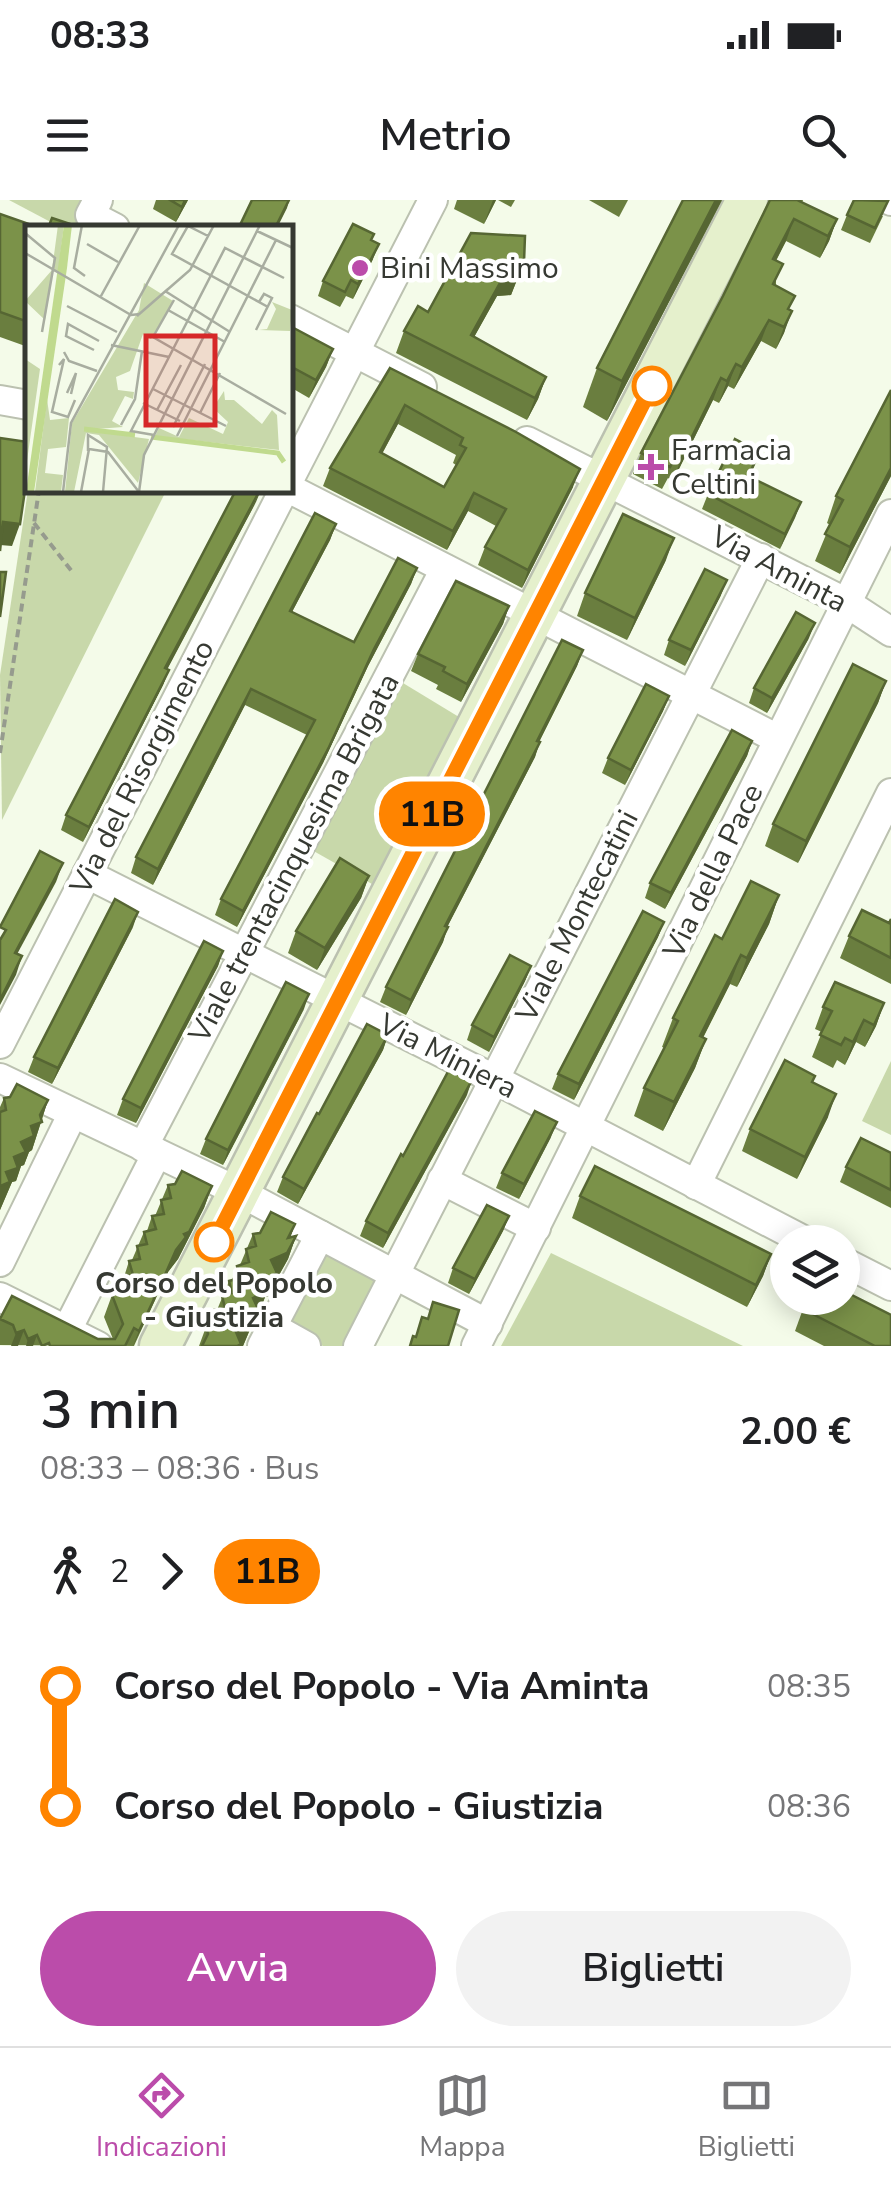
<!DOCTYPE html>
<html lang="it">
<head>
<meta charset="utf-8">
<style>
  :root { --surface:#fff; --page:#f2f2f2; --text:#202124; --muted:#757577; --line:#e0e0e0; --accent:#bb4caa }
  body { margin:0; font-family:"Nunito Sans",sans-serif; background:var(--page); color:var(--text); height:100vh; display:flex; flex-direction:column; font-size:38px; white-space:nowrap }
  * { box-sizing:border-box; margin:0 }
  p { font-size:32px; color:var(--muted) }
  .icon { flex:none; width:55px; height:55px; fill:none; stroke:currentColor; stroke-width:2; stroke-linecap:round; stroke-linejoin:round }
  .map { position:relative; height:1146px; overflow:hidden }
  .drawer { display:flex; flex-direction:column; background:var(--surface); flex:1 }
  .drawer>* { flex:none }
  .badge { padding:0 20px; border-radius:32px; font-size:35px; line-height:65px }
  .buttons { position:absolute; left:770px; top:1025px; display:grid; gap:20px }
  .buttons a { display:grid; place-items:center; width:90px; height:90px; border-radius:50%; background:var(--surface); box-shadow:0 5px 25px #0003; font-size:50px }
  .map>.badge { position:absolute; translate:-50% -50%; box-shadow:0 0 0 5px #fff }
  .legs { display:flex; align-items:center; gap:15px; height:110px; padding:0 40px; font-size:32px }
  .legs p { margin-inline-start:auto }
  .headline { display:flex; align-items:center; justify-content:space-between; height:170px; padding:0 40px }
  h1 { font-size:55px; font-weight:600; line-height:75px }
  .primary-button { display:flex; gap:20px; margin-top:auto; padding:20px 40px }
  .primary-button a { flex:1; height:115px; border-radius:60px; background:var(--accent); color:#fff; font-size:40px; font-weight:600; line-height:115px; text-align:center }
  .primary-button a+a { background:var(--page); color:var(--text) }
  ul { padding:0 40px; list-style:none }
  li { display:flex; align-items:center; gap:35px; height:120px; font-size:38px }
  li i { display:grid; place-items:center; width:15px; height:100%; margin:0 12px; background:currentColor }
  li i::after { content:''; width:25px; height:25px; margin:-12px; border:8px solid; border-radius:50%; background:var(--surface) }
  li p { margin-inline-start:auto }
  li:first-child i { background:linear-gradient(#0000 50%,currentColor 0) }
  li:last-child i { background:linear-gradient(currentColor 50%,#0000 0) }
  .status { display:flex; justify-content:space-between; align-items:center; height:70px; padding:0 50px; background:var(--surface); direction:ltr }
  .status svg { height:28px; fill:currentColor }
  header { display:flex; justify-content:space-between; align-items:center; height:130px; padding:0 40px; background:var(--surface); font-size:45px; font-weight:600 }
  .menu { display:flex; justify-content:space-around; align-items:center; height:140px; border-top:2px solid var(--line); background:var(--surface); font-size:28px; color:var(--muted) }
  .menu a { display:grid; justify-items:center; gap:5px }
  .menu .active { color:var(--accent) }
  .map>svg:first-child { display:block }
</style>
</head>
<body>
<div class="status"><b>08:33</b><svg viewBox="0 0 49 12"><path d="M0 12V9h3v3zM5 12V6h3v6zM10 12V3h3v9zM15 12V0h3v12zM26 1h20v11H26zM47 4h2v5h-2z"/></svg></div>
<header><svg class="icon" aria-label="menu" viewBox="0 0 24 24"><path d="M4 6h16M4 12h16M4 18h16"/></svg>Metrio<svg class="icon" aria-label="search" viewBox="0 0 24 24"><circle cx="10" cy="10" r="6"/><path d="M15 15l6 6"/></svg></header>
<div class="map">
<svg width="891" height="1146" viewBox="0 0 891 1146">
  <rect width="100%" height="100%" fill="#f4fbe9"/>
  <!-- green -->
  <g fill="#c8d8aa">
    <polygon points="9,0 90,0 74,28 60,27"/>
    <polygon points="28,290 124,290 164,295 2,620 0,475"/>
    <polygon points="398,480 459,517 372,684 310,649"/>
    <polygon points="891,861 891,935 862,921"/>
    <polygon points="319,1051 381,1083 348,1146 323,1146 281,1124"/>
    <polygon points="551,1053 743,1146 501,1146"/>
  </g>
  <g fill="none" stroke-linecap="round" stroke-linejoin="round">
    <!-- street casing -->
    <g stroke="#bbc1b0" stroke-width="32">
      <g id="street">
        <polyline points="98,0 90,15 115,28"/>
        <polyline points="889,0 891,1"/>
        <polyline points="290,119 422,187"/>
        <polyline points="0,200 28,205"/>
        <polyline points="527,241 845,402 891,432"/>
        <polyline points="290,278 433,0"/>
        <polyline points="290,289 778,539"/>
        <polyline points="87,674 494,879 807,1042"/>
        <polyline points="0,844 284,290"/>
        <polyline points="0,878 239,992 488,1124"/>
        <polyline points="143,947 445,369"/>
        <polyline points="442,980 536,1028"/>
        <polyline points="696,985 891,593"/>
        <polyline points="842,1061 891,1086"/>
        <polyline points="0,1062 73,913"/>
        <polyline points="0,1097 98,1146"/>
        <polyline points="272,1127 306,1146"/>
        <polyline points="67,1130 157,953"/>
        <polyline points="262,1146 320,1035"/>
        <polyline points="358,1146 761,358"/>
        <polyline points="476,1146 891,314"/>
      </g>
    </g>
    <!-- secondary casing -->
    <g stroke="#bbc1b0" stroke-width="45">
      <polyline id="secondary" points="160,1146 747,0"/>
    </g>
    <!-- path -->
    <g stroke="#969b8e" stroke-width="4" stroke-dasharray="8 5" stroke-linecap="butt">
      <polyline points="34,323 74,374"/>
      <polyline points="0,553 39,290"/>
    </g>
    <!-- street -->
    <use href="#street" stroke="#fff" stroke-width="28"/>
    <!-- secondary -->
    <use href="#secondary" stroke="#e5f0cc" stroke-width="40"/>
  </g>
  <!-- wall -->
  <g fill="#6a7e3f" fill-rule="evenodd">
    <polygon points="156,0 188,0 176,22 153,9"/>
    <polygon points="457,0 496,0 484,24 454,9"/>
    <polygon points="498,0 515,0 511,7"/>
    <polygon points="589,0 628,0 619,17"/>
    <polygon points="722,0 607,221 583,207 597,168"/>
    <polygon points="770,0 803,0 802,3 837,19 829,41 820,58 786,41 776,61 776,86 790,110 784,133 776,149 761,141 734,189 728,186 719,203 713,200 673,281 668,278 662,289 633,274 641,253 723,96"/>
    <polygon points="0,14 28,28 28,147 0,137"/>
    <polygon points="847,15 883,16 870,43 841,30"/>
    <polygon points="371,40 373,59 353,99 346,96 340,107 318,96 323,81"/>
    <polygon points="524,62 511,95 497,96 474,137 546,177 538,199 527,220 396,153 404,131"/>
    <polygon points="290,126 333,149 326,167 309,198 290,187"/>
    <path d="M390,168L573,287L522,388L478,365L485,347L496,326L468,311L447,350L323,286L330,268ZM398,224L456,255L453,263L456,265L444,287L382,254Z"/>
    <polygon points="760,252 750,277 801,302 780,349 702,309 708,294"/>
    <polygon points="891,276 840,374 815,361 830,325 827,323 836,296"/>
    <polygon points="256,302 167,469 169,470 163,485 83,642 61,630 66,615"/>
    <polygon points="336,324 330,340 292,412 354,442 417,368 411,384 368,466 323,563 237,727 215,715 221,699 307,535 245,505 153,685 131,673 136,657"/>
    <polygon points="666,360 627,440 577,416 585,393"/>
    <polygon points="721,395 685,466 664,455 669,440"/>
    <polygon points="509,406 503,424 461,502 436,489 438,485 411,471 418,454"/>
    <polygon points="809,438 767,513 749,503 754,488"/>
    <polygon points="583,450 577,466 539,542 535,557 447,727 443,742 406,815 380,802 386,787"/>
    <polygon points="886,481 878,503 798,663 765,646 773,624"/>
    <polygon points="669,496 663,511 625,585 602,573 608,558"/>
    <polygon points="752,541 747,556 665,709 645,698 650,683"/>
    <polygon points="369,676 361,698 317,770 288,753 296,731"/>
    <polygon points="779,695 769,724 737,787 730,784 703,838 706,839 695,868 663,931 634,916 644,888 665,848 662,847 673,818 722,739"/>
    <polygon points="891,719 891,784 840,758 849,736 889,723"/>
    <polygon points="664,722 658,737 574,900 552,889 558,874"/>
    <polygon points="133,727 52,884 28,872 34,857"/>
    <polygon points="223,751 218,766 136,923 117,915 123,899"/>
    <polygon points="531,766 525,781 489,852 467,840 472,825"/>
    <polygon points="884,803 876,826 865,847 856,842 845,865 837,860 833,868 812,857 822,832 815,829 823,807"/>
    <polygon points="304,809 223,965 200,954 206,939"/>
    <polygon points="388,835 383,850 298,1004 277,992 283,977 319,914"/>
    <polygon points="815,876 813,883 828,917 797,979 742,951 750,929"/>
    <polygon points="467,895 383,1048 360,1036 366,1021 403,956"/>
    <polygon points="4,898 48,900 32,950 29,952 24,965 21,966 16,981 12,982 0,1010 0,907"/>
    <polygon points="551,937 519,999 496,988 502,973"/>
    <polygon points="891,953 891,1008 840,982 846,967"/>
    <polygon points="168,985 212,986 204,1008 178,1059 168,1072 134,1146 0,1145 0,1119 98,1139 113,1139 104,1117 112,1095 115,1094 121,1077 124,1077 129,1061 132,1060 144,1032 147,1031 152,1016 155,1016"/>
    <polygon points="580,996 771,1054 763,1076 747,1107 572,1018"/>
    <polygon points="509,1016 503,1031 469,1094 448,1083 453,1068"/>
    <polygon points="295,1024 290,1038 296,1036 288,1059 279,1075 276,1077 269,1096 265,1097 259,1113 256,1115 243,1146 199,1146 206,1127 209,1126 214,1110 217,1110 229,1081 232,1080 237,1066 240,1065 253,1034"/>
    <polygon points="803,1109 891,1146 824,1146 795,1131"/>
  </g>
  <!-- shaded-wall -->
  <g fill="#566633">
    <polygon points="185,0 188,0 176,22 182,7"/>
    <polygon points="289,0 287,8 277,28 275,28"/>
    <polygon points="493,0 496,0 484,24"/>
    <polygon points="716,0 722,0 607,221 622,181"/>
    <polygon points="794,19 786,41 765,81 773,59"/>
    <polygon points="837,19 829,41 820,58 828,36"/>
    <polygon points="379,44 373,59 353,99 358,84"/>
    <polygon points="518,62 524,62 511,95 497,96 463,157 471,135 505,74"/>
    <polygon points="792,111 784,133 776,149 784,127"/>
    <polygon points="769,120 761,141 734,189 742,167"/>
    <polygon points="333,149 326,167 309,198 316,180"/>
    <polygon points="736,164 728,186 719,203 727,181"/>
    <polygon points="546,177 538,199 527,220 535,198"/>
    <polygon points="721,178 713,200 673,281 681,259"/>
    <polygon points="405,205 398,224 373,270 380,252"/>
    <polygon points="891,268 891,276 840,374 850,347"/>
    <polygon points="580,269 573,287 522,388 528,370"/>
    <polygon points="261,290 256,302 160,483 165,468"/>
    <polygon points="474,293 468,311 447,350 453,331"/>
    <polygon points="801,302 795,318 780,349 785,334"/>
    <polygon points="3,322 20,324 12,346 0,345"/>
    <polygon points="336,324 330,340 284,427 290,411"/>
    <polygon points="674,338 666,360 627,440 635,418"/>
    <polygon points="417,368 411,384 368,466 323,563 237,727 243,711 374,449"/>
    <polygon points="727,380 721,395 685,466 691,450"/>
    <polygon points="509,406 503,424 461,502 467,484"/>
    <polygon points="815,423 809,438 767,513 772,498"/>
    <polygon points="583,450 577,466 532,556 537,541"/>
    <polygon points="169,470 163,485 83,642 89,627"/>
    <polygon points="886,481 878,503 798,663 806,641"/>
    <polygon points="251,489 245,505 153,685 158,669"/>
    <polygon points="669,496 663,511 625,585 631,570"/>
    <polygon points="752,541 747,556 665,709 671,693"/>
    <polygon points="540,542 535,557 440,741 445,726"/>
    <polygon points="63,663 56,682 8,771 15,753"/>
    <polygon points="369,676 361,698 317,770 325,748"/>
    <polygon points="779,695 769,724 737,787 747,758"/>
    <polygon points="138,712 133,727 52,884 58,868"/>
    <polygon points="664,722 658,737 574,900 579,884"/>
    <polygon points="448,727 443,742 406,815 411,800"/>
    <polygon points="223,751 218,766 136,923 141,908"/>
    <polygon points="741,755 730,784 689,865 700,836"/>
    <polygon points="22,756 16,775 0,805 0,800"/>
    <polygon points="531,766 525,781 489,852 494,837"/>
    <polygon points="309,794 304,809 223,965 228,950"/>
    <polygon points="884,803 876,826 865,847 874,825"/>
    <polygon points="864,820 856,842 845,865 853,842"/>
    <polygon points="388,835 383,850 298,1004 304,989"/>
    <polygon points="706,839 695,868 663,931 674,902"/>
    <polygon points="472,880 467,895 383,1048 388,1033"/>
    <polygon points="836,894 828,917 797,979 805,957"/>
    <polygon points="48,900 32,950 29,952 24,965 21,966 16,981 12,982 0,1010 0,986 21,942 40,915"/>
    <polygon points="557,922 551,937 519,999 524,984"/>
    <polygon points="212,986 204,1008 178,1059 168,1072 133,1146 153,1095 184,1034"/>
    <polygon points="509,1016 503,1031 469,1094 475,1079"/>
    <polygon points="295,1024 287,1046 296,1036 288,1059 279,1075 276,1077 269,1096 265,1097 259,1113 256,1115 243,1146 231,1146 271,1060 288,1038"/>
    <polygon points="771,1054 763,1076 747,1107 756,1085"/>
    <polygon points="24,1130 18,1146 11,1146 16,1133"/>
    <polygon points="37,1135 33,1146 26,1146 28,1139"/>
  </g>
  <!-- building -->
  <g fill="#7b9249" stroke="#566633" stroke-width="2.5" fill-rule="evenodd">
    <polygon points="170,0 185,0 182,7"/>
    <polygon points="252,0 289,0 275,28 247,28 241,23"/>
    <polygon points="683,0 716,0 622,181 597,168"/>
    <polygon points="770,0 800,0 799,1 837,19 828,36 794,19 773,59 783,64 773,84 795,96 788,109 792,111 784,127 769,120 742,167 736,164 727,181 721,178 681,259 676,256 670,267 641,253 723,96"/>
    <polygon points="854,0 888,1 875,28 847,15"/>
    <polygon points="0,14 40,28 28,28 28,122 0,112"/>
    <polygon points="52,18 76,26 76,28 48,28"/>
    <polygon points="353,24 374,34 371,40 379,44 358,84 351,80 345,92 323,81"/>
    <polygon points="471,33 525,36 524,62 518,62 519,73 505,74 471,135 546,177 535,198 404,131 418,106 428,112"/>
    <polygon points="290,126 333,149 316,180 290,166"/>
    <path d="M390,168L516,232L580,269L528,370L485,347L506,309L474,293L453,331L330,268ZM405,205L463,238L460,245L466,248L444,287L380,252Z"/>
    <polygon points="891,190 891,268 850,347 825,334 843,300 836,296"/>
    <polygon points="0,238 28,242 28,270 20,324 3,322 0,351"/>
    <polygon points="735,239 760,252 748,276 801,302 785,334 708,294"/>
    <polygon points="236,290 260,290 165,468 169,470 89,627 66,615"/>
    <polygon points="315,313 336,324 290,411 354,442 398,358 417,368 374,449 329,547 243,711 221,699 315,520 251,489 158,669 136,657"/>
    <polygon points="623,314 674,338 635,418 585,393"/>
    <polygon points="705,369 727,380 691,450 669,440"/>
    <polygon points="0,372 6,372 0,417"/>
    <polygon points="456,381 509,406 467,484 443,471 445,467 418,454"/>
    <polygon points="796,412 815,423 772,498 754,488"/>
    <polygon points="562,440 583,450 537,541 540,542 445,726 448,727 411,800 386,787"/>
    <polygon points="853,464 886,481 806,641 773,624"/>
    <polygon points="646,484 669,496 631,570 608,558"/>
    <polygon points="732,530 752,541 671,693 650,683"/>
    <polygon points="40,651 63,663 15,753 22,756 0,800 0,740 6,730 0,727"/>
    <polygon points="340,658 369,676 325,748 296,731"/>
    <polygon points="751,681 779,695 747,758 741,755 700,836 706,839 674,902 644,888 678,821 673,818 715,735 722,739"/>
    <polygon points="115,699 138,712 58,868 34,857"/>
    <polygon points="862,710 889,723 891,719 891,758 849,736"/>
    <polygon points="643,711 664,722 579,884 558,874"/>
    <polygon points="204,741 223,751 141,908 123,899"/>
    <polygon points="510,755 531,766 494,837 472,825"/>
    <polygon points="286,782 309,794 228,950 206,939"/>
    <polygon points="835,782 884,803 874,825 864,820 853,842 845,838 841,845 820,835 832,811 823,807"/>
    <polygon points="367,824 388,835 304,989 283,977 317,913 319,914"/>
    <polygon points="785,860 815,876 812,882 836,894 805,957 750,929"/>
    <polygon points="450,868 472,880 388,1033 366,1021 401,954 403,956"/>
    <polygon points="17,884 48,900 40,915 42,922 31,926 34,936 21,942 26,952 14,957 18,968 6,972 10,982 0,986 0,912 6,910 4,898 10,897"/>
    <polygon points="535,911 557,922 524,984 502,973"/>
    <polygon points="861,938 891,953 891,990 846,967"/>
    <polygon points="595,966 771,1054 756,1085 580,996"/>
    <polygon points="182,971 212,986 189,1032 184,1034 186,1037 176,1050 157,1093 153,1095 154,1099 139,1131 134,1128 125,1146 50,1146 49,1143 42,1146 37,1135 28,1139 24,1130 16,1133 13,1125 0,1119 12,1096 98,1139 115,1139 123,1124 112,1095 125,1092 121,1077 133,1075 129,1061 140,1059 137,1046 147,1044 144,1032 156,1029 152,1016 164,1014 161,1000 171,998 168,985 175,984"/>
    <polygon points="487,1005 509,1016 475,1079 453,1068"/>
    <polygon points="271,1012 295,1024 288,1038 296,1036 287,1053 271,1060 277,1073 263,1080 267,1091 253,1098 258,1109 246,1116 250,1127 236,1132 241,1144 237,1146 202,1146 208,1134 206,1127 218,1124 214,1110 225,1108 222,1096 232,1093 229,1081 240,1078 237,1066 249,1062 246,1049 256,1046 253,1034 260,1033"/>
    <polygon points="842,1090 891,1115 891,1146 875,1146 803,1109 809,1098 842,1098"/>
    <polygon points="433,1102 459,1110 448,1146 410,1146 413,1136 416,1137 422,1117 428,1119"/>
  </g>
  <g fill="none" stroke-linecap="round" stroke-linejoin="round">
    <!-- line-1 casing -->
    <g stroke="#fff" stroke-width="22">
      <polyline id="line-1" points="214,1042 652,186"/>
    </g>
    <!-- line-1 -->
    <use href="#line-1" stroke="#ff8400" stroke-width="15"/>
  </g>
  <!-- markers -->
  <g fill="#bb4caa" stroke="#fff" stroke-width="4">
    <circle cx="360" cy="68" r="10"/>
    <path d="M646 252h10v10h10v10h-10v10h-10v-10h-10v-10h10z"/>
  </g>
  <g fill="#fff" stroke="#ff8400" stroke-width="5">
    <circle cx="652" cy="186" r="18"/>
    <circle cx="214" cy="1042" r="18"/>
  </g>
  <g text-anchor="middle" stroke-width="9" stroke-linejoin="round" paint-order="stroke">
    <!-- poi labels -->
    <g font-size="30" fill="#363932" stroke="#fff" text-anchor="start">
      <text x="380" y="78">Bini Massimo</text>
      <text x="671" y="260">Farmacia<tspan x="671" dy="34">Celtini</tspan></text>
    </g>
    <!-- street labels -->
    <g font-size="30" fill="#363932" stroke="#fff">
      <text transform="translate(779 369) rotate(28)" y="10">Via Aminta</text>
      <text transform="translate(142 567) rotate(-63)" y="10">Via del Risorgimento</text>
      <text transform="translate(294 658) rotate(-62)" y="10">Viale trentacinquesima Brigata</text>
      <text transform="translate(713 671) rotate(-64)" y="10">Via della Pace</text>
      <text transform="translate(577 716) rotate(-63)" y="10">Viale Montecatini</text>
      <text transform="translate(448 856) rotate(27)" y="10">Via Miniera</text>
    </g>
    <!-- stop labels -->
    <g font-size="30" font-weight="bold" fill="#363932" stroke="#fff">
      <text x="214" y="1093">Corso del Popolo<tspan x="214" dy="34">- Giustizia</tspan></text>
    </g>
  </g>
  <!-- overview -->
  <g transform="translate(25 25)">
    <rect width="268" height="268" fill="#f4fbe9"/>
    <path d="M33,0H39L33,48L28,46L20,95L0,76L27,45ZM119,58L148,76L126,114L118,109L105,146L91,152L93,165L109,167L108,174L100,171L87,196L98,202L58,205L124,214L113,258L74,210L61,208L49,267H40L47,198L114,85ZM247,77L267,85L265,106L234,105L242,104L251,84ZM0,134L15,144L0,250ZM199,166L200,175H209L237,199L247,185L252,190L254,225L130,211L134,203L154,212L164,193L198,209L203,197L188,183ZM22,174L25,195L44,193L41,222L23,224L20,248L38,250L36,267H10Z" fill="#c8d8aa"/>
    <path d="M39,0H47L42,43L9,267H1Z" fill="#c0da8e"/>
    <path fill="none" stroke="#c0da8e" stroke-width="5" d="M59,204L110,210M126,212L253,228L259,237"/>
    <path fill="none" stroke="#a8ada0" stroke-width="2.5" d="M57,0L49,43L60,51M232,6L268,23M0,8L30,33L17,107M183,11L163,1L147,29L243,82M62,19L93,37M0,28L106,90L115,89M142,65L165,45L189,0M140,66L205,107M76,71L115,0M149,75L128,112L261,189M42,81L92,107M143,85L200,117M112,91L143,64M231,105L247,73L239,69L234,77M86,120L144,132M69,125L41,111L43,99L74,116M39,127L44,136L72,146M34,140L39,134L27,187L43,192L50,175M128,164L201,201M42,168L51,148L46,169M118,178L155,196M132,185L156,140M175,188L195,148M96,200L110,174L117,126M148,202L180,139M129,210L106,206L200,23L259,53M152,211L251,15M64,224L83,227L114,267M63,226V210L82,222L78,267M38,267L46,198L154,0M56,267L64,224M114,267L119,230L235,0"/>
    <path fill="#d62828" fill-opacity="0.15" stroke="#d62828" stroke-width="5" d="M121,111H190V200H121Z"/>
    <rect width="268" height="268" fill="none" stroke="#363932" stroke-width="5"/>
  </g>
</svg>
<div class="buttons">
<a><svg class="icon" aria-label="layers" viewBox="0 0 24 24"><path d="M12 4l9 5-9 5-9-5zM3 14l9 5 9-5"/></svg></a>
</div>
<b class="badge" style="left:432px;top:614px;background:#ff8400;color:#111">11B</b>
</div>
<section class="drawer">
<div class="headline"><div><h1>3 min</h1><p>08:33 – 08:36 · Bus</p></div><b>2.00 €</b></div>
<div class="legs"><svg class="icon" aria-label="walk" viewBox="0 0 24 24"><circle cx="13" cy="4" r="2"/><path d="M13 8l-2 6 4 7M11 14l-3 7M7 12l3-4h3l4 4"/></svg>2<svg class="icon" aria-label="forward" viewBox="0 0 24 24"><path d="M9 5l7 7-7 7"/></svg><b class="badge" style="background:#ff8400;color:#111">11B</b></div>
<ul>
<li><i style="color:#ff8400"></i><b>Corso del Popolo - Via Aminta</b><p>08:35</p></li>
<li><i style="color:#ff8400"></i><b>Corso del Popolo - Giustizia</b><p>08:36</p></li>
</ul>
<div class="primary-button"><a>Avvia</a><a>Biglietti</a></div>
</section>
<nav class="menu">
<a class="active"><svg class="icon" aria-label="directions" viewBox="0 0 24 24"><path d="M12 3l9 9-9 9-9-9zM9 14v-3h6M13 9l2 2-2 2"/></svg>Indicazioni</a>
<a><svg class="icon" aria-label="map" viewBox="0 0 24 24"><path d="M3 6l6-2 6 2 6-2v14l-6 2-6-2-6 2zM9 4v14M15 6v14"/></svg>Mappa</a>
<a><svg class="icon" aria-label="tickets" viewBox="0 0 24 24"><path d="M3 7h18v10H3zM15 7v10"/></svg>Biglietti</a>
</nav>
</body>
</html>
